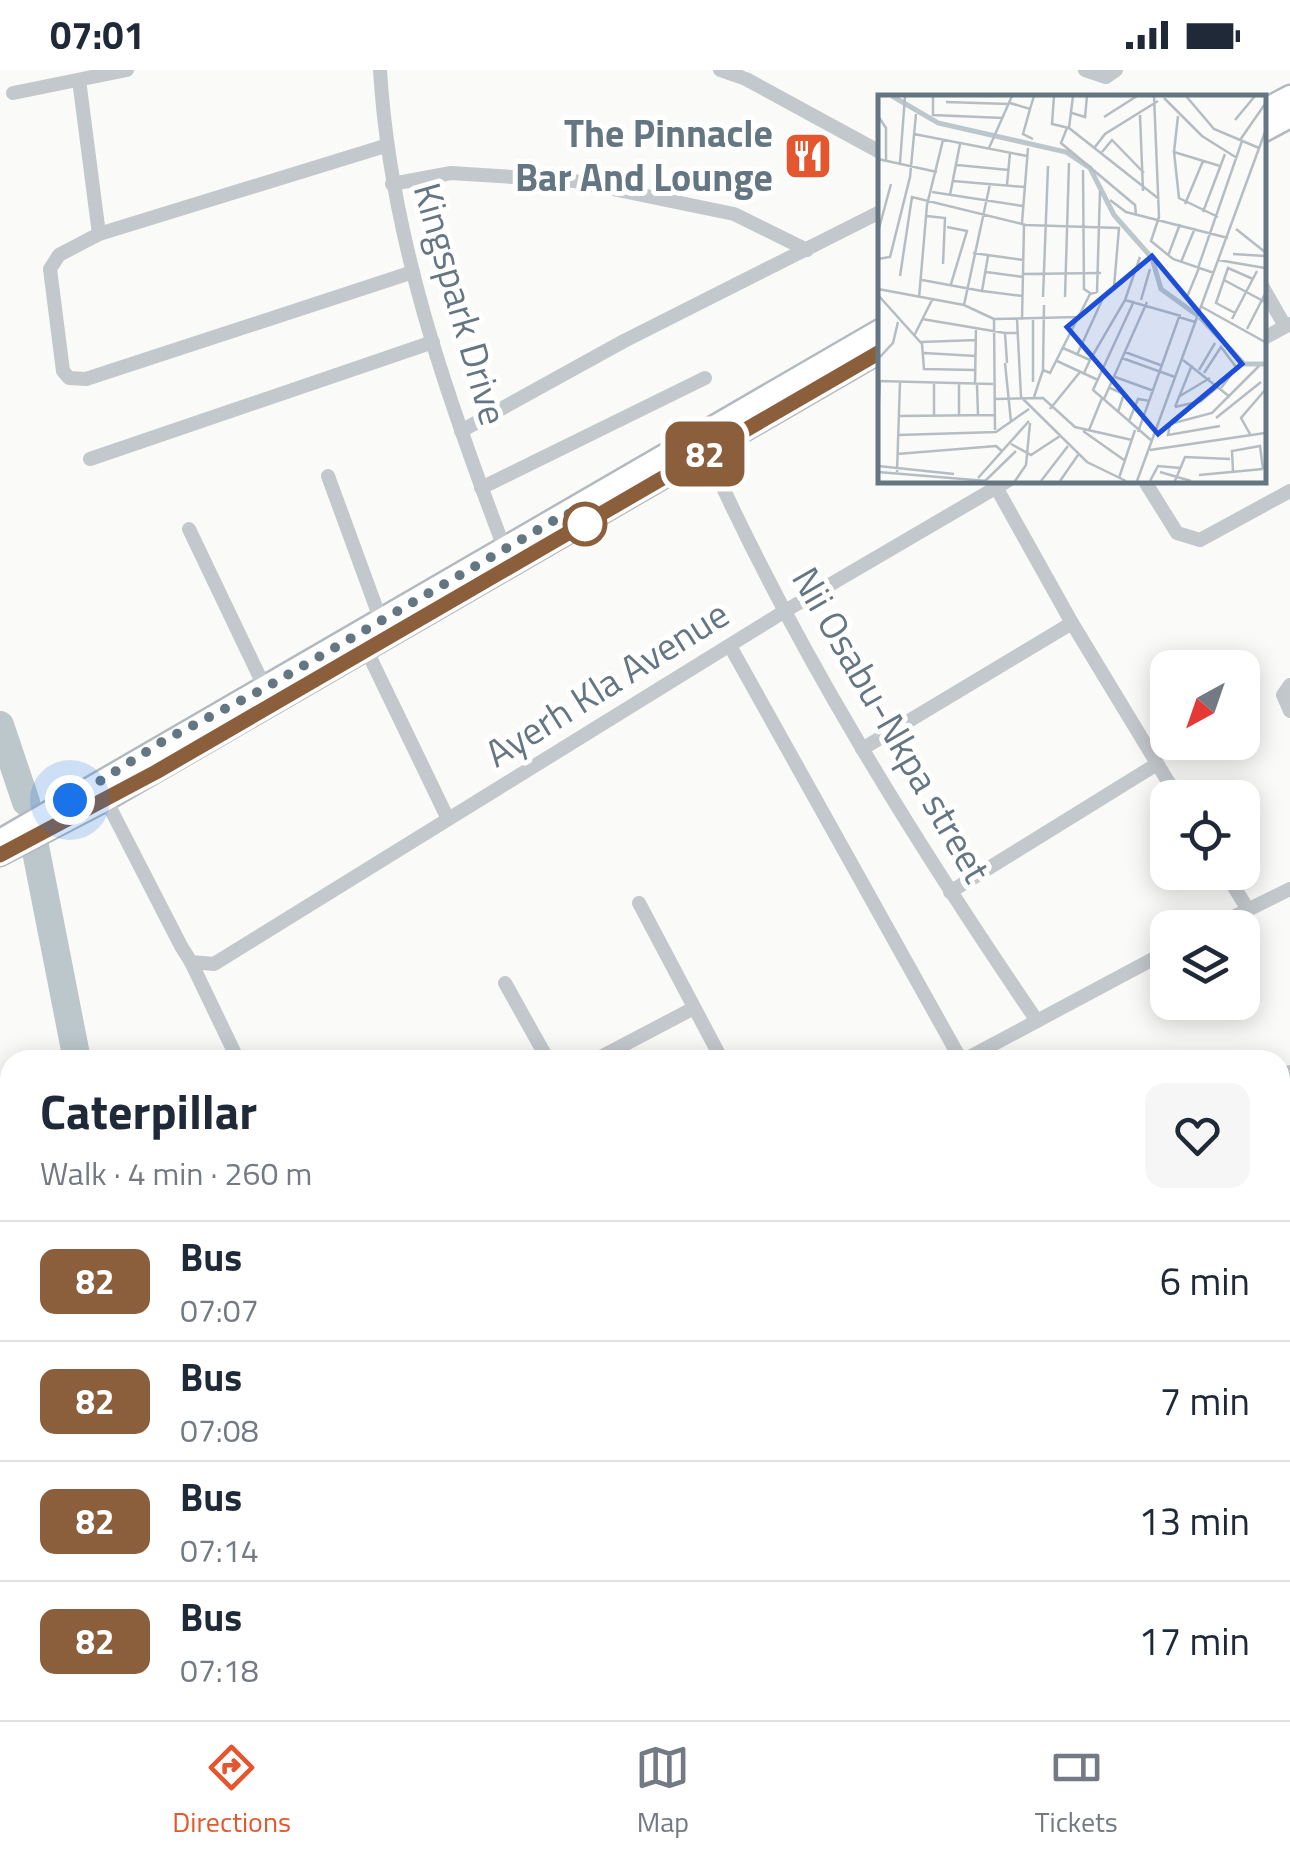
<!DOCTYPE html>
<html lang="en">
<head>
<meta charset="utf-8">
<style>
  :root { --surface:#fff; --page:#f6f6f7; --text:#1f2937; --muted:#747a83; --line:#e0e1e3; --accent:#e4572e }
  body { margin:0; font-family:"Titillium Web",sans-serif; background:var(--page); color:var(--text); height:100vh; display:flex; flex-direction:column; font-size:38px; white-space:nowrap }
  * { box-sizing:border-box; margin:0 }
  p { font-size:32px; color:var(--muted) }
  .icon { flex:none; width:55px; height:55px; fill:none; stroke:currentColor; stroke-width:2; stroke-linecap:round; stroke-linejoin:round }
  .map { position:relative; flex:1; overflow:hidden }
  .drawer { position:absolute; left:0px; top:980px; width:1290px; height:670px; display:flex; flex-direction:column; background:var(--surface); border-radius:30px 30px 0 0; box-shadow:0 5px 25px #0003 }
  .drawer>* { flex:none }
  .badge { padding:0 20px; border-radius:15px; font-size:35px; line-height:65px }
  .needle { width:65px; rotate:220deg }
  .controls { position:absolute; left:1150px; top:580px; display:grid; gap:20px }
  .controls a { display:grid; place-items:center; width:110px; height:110px; border-radius:20px; background:var(--surface); box-shadow:0 5px 25px #0003; font-size:50px }
  .you { position:absolute; width:50px; height:50px; margin:-25px; border:8px solid #fff; border-radius:50%; background:#1a73e8; box-shadow:0 0 0 15px #1a73e833 }
  .map>.badge { position:absolute; translate:-50% -50%; box-shadow:0 0 0 5px #fff }
  .round { display:grid; place-items:center; flex:none; width:105px; height:105px; border-radius:20px; background:var(--page) }
  .headline { display:flex; align-items:center; justify-content:space-between; height:170px; padding:0 40px }
  h1 { font-size:48px; font-weight:700; line-height:75px }
  ul { padding:0; list-style:none }
  li { display:flex; align-items:center; gap:30px; height:120px; padding:0 40px; border-top:2px solid var(--line) }
  li div { flex:1 }
  li b { display:block; font-size:38px }
  li em { font-style:normal }
  li .badge { min-width:110px; font-weight:700; text-align:center }
  .status { display:flex; justify-content:space-between; align-items:center; height:70px; padding:0 50px; background:var(--surface); direction:ltr }
  .status svg { height:28px; fill:currentColor }
  .dock { display:flex; justify-content:space-around; align-items:center; height:140px; border-top:2px solid var(--line); background:var(--surface); font-size:28px; color:var(--muted) }
  .dock a { display:grid; justify-items:center; gap:5px }
  .dock .active { color:var(--accent) }
  .map>svg:first-child { display:block }
</style>
</head>
<body>
<div class="status"><b>07:01</b><svg viewBox="0 0 49 12"><path d="M0 12V9h3v3zM5 12V6h3v6zM10 12V3h3v9zM15 12V0h3v12zM26 1h20v11H26zM47 4h2v5h-2z"/></svg></div>
<div class="map">
<svg width="1290" height="1650" viewBox="0 0 1290 1650">
  <rect width="100%" height="100%" fill="#fafaf8"/>
  <g fill="none" stroke-linecap="round" stroke-linejoin="round">
    <!-- river -->
    <g stroke="#bbc7cb" stroke-width="28">
      <polyline points="0,655 26,732"/>
      <polyline points="35,776 77,990"/>
      <polyline points="15,1640 15,1650"/>
    </g>
    <!-- secondary casing -->
    <g stroke="#b3babf" stroke-width="25">
      <g id="secondary">
        <polyline points="1262,41 1290,26"/>
        <polyline points="1262,62 1290,47"/>
        <polyline points="0,770 880,260"/>
        <polyline points="0,785 106,730 880,282"/>
      </g>
    </g>
    <!-- minor -->
    <g stroke="#c3c8cc" stroke-width="14">
      <path d="M380,0C390,166 446,325 505,480"/>
      <polyline points="720,0 746,9 880,82"/>
      <polyline points="1085,0 1106,7 1116,0"/>
      <polyline points="79,10 99,164"/>
      <polyline points="13,23 127,0"/>
      <polyline points="385,76 99,164 59,185 50,199 63,301 69,308 86,309 413,202"/>
      <polyline points="392,114 451,103 574,111 734,144 807,180"/>
      <polyline points="1262,216 1285,256"/>
      <polyline points="1262,269 1290,254"/>
      <polyline points="461,361 624,271 880,142"/>
      <path d="M707,383C797,583 914,770 1037,951"/>
      <polyline points="90,389 433,272"/>
      <polyline points="328,406 380,548"/>
      <polyline points="1144,410 1177,463 1200,470 1290,421"/>
      <polyline points="996,417 1072,553 1178,728"/>
      <polyline points="481,418 705,308"/>
      <polyline points="189,459 265,618"/>
      <polyline points="730,576 961,990"/>
      <polyline points="366,579 448,749"/>
      <polyline points="1290,615 1283,625 1290,641"/>
      <polyline points="862,679 1072,553"/>
      <polyline points="106,730 181,876 191,892 214,894 785,541 1009,410"/>
      <polyline points="1225,802 1247,838"/>
      <polyline points="950,822 1157,694"/>
      <polyline points="639,833 722,990"/>
      <polyline points="1211,858 1290,819"/>
      <polyline points="191,892 238,990"/>
      <polyline points="505,913 548,990"/>
      <polyline points="595,990 694,938"/>
      <polyline points="964,990 1168,881"/>
      <polyline points="1280,1006 1290,1002"/>
      <polyline points="1280,1204 1290,1200"/>
      <polyline points="0,1262 5,1272"/>
      <polyline points="1280,1383 1290,1378"/>
      <polyline points="1280,1579 1290,1575"/>
      <polyline points="301,1650 315,1640"/>
      <polyline points="1109,1650 1133,1640"/>
    </g>
    <!-- secondary -->
    <use href="#secondary" stroke="#fff" stroke-width="20"/>
  </g>
  <g fill="none" stroke-linecap="round" stroke-linejoin="round">
    <!-- line casing -->
    <g stroke="#fff" stroke-width="22">
      <polyline id="line" points="0,785 156,702 880,282"/>
    </g>
    <!-- line -->
    <use href="#line" stroke="#8b5e3c" stroke-width="15"/>
    <!-- walk -->
    <polyline stroke="#657683" stroke-width="10" stroke-dasharray="0 18" points="70,730 165,670 265,618 567,443 585,454"/>
  </g>
  <!-- icons -->
  <defs>
    <g id="restaurant-square" transform="scale(2.5)"><rect x="-9" y="-9" width="18" height="18" rx="4" fill="#e4572e" stroke="#fff"/><path d="M-5-6h1v4h1v-4h1v4h1v-4h1v5L-1.5 .5V6h-2V.5L-5-1ZM5-6V6H3V1.5H1.5Q1.5-4 5-6Z" fill="#fff"/></g>
  </defs>
  <g fill-rule="evenodd">
    <use href="#restaurant-square" x="808" y="86"/>
  </g>
  <!-- markers -->
  <circle fill="#fff" stroke="#8b5e3c" stroke-width="5" cx="585" cy="454" r="20"/>
  <g text-anchor="middle" stroke-width="10" stroke-linejoin="round" paint-order="stroke">
    <!-- poi labels -->
    <g font-size="38" font-weight="bold" fill="#657683" stroke="#fff" text-anchor="end">
      <text x="773" y="77">The Pinnacle<tspan x="773" dy="44">Bar And Lounge</tspan></text>
    </g>
    <!-- street labels -->
    <g font-size="38" fill="#657683" stroke="#fff">
      <text transform="translate(460 234) rotate(74)" y="13">Kingspark Drive</text>
      <text transform="translate(607 614) rotate(-32)" y="13">Ayerh Kla Avenue</text>
      <text transform="translate(891 655) rotate(60)" y="13">Nii Osabu-Nkpa street</text>
    </g>
  </g>
  <!-- overview -->
  <g transform="translate(878 25)">
    <rect width="388" height="388" fill="#fafaf8"/>
    <path fill="none" stroke="#bbc7cb" stroke-width="5" d="M14,1L60,28L188,57L212,73L236,120L274,163L283,194L319,220M322,222L366,269H387"/>
    <path fill="none" stroke="#b5bdc2" stroke-width="2.5" d="M55,1V20L125,23M176,1L174,29L191,33L281,104M276,1L281,122L273,146L295,164L336,178M308,1L336,34L381,53M286,3L324,41L359,63M68,7L131,9M132,8L152,14L156,1M152,14L145,39L155,44M194,18L207,22L209,1M262,20L265,96M0,21L8,33V65M226,22L259,1M357,25L377,1M189,33L183,48L257,110L258,120M191,33L195,1M36,39L149,61M362,45L387,9M217,52L227,39L280,6M111,53L134,1M224,57L234,45L266,78M296,57L300,21M0,64L59,77M22,68L27,1M79,70L131,75M205,75L206,194L212,198M75,86L147,92M129,90L132,58M54,97L145,111M72,100L82,49M232,105L248,117L350,143M307,109L325,66M325,117L347,59M49,121L67,123L65,169M340,122L301,103L296,57L342,71M144,128L150,53M69,132L89,136L73,189M358,134L387,157M0,137L13,89M95,158L146,165M355,159L387,161M290,161L302,129M0,164L12,162L32,82L38,19M340,165L387,173M303,167L317,133M320,173L364,46M108,177L145,182M146,179L223,178M22,181L34,102L148,130L241,133L236,192M44,185L104,196L110,161M346,185L387,207M0,194L86,210L116,224M104,196L145,201M0,200L44,249L46,274L98,275M165,202L170,71M187,202L191,68M309,202L321,173M41,203L49,110L65,45M247,205L262,162M263,205L272,174M256,206L215,295L274,346M86,210L112,89M324,212L387,247M357,218L338,208L350,173L375,184M44,224L127,238M116,224L117,335M116,224L201,222M139,224L143,302M354,224L379,176M144,225L146,130M155,225V287M369,234L387,199M36,241L54,205M43,247L98,245M185,253L212,265L206,278M247,257L285,271M46,258L98,261M199,260L225,203M244,263L297,282M0,264L15,248L20,227M212,265L247,205L303,221M305,265L352,302M179,266L220,285M127,268L133,327M129,268L127,238H139M165,275L172,278L212,199L219,197L222,96M321,275L337,248M326,278L343,252L358,272M237,282L276,296M0,286L115,289M56,289V320M81,289V321M97,289L98,233M99,290L100,320M232,293L246,299L240,317M343,293L362,268M302,301L332,283M143,302L209,367L248,386M156,302L165,275L166,210M116,304L165,303L197,332L254,345M226,304L269,207M297,312L323,306L341,291M297,312L314,270M172,314L202,277M21,321L117,320M338,323L383,287M0,326L2,286M251,326L260,304L272,306M342,331L290,340L292,329L334,318L381,271M211,335L224,303M205,336L246,365M260,337L301,222L317,227M372,339L363,323L387,295M20,340L118,337L151,314M133,349L153,360L182,341M272,355L387,338M19,359L118,351L125,357M0,371L76,379M355,376L354,356L382,351L385,374M0,377L109,386M19,377L22,287M282,377L313,386M321,380L385,374M100,383L151,326M241,383L257,335M107,386L138,356M137,386L148,370L152,328M163,386L190,351M182,386L200,360M259,386L387,37M272,386L280,371L302,373M297,386L307,362L352,364"/>
    <path fill="#1d4ed8" fill-opacity="0.15" stroke="#1d4ed8" stroke-width="5" d="M274,161L364,269L280,339L189,232Z"/>
    <rect width="388" height="388" fill="none" stroke="#657683" stroke-width="5"/>
  </g>
</svg>
<div class="controls">
<a><svg class="needle" viewBox="-14 -14 28 28"><path d="M0-13l5 13h-10z" fill="#e53935"/><path d="M0 13l5-13h-10z" fill="#747a83"/></svg></a>
<a><svg class="icon" aria-label="locate" viewBox="0 0 24 24"><circle cx="12" cy="12" r="6"/><path d="M12 2v4M12 18v4M2 12h4M18 12h4"/></svg></a>
<a><svg class="icon" aria-label="layers" viewBox="0 0 24 24"><path d="M12 4l9 5-9 5-9-5zM3 14l9 5 9-5"/></svg></a>
</div>
<div class="you" style="left:70px;top:730px"></div>
<b class="badge" style="left:705px;top:384px;background:#8b5e3c;color:#fff">82</b>
<section class="drawer">
<div class="headline"><div><h1>Caterpillar</h1><p>Walk · 4 min · 260 m</p></div><a class="round"><svg class="icon" aria-label="heart" viewBox="0 0 24 24"><path d="M12 20l-8-8c-3-5 5-10 8-4 3-6 11-1 8 4z"/></svg></a></div>
<ul>
<li><span class="badge" style="background:#8b5e3c;color:#fff">82</span><div><b>Bus</b><p>07:07</p></div><em>6 min</em></li>
<li><span class="badge" style="background:#8b5e3c;color:#fff">82</span><div><b>Bus</b><p>07:08</p></div><em>7 min</em></li>
<li><span class="badge" style="background:#8b5e3c;color:#fff">82</span><div><b>Bus</b><p>07:14</p></div><em>13 min</em></li>
<li><span class="badge" style="background:#8b5e3c;color:#fff">82</span><div><b>Bus</b><p>07:18</p></div><em>17 min</em></li>
</ul>
</section>
</div>
<nav class="dock">
<a class="active"><svg class="icon" aria-label="directions" viewBox="0 0 24 24"><path d="M12 3l9 9-9 9-9-9zM9 14v-3h6M13 9l2 2-2 2"/></svg>Directions</a>
<a><svg class="icon" aria-label="map" viewBox="0 0 24 24"><path d="M3 6l6-2 6 2 6-2v14l-6 2-6-2-6 2zM9 4v14M15 6v14"/></svg>Map</a>
<a><svg class="icon" aria-label="tickets" viewBox="0 0 24 24"><path d="M3 7h18v10H3zM15 7v10"/></svg>Tickets</a>
</nav>
</body>
</html>
